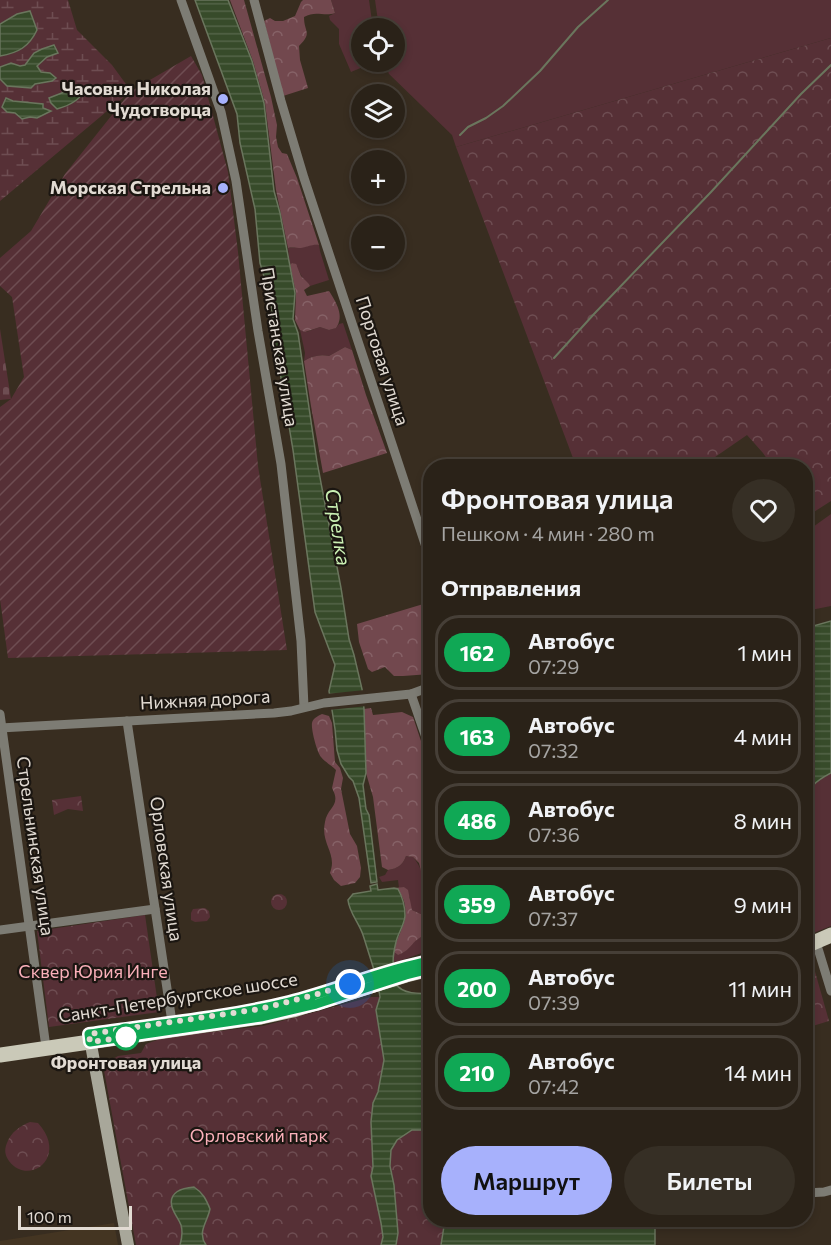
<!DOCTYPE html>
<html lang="ru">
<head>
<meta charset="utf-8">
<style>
  :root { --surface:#2a2218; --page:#362f25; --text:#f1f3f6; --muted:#a5a4a2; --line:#463f37; --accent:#a7b1fc }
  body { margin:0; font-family:Commissioner,sans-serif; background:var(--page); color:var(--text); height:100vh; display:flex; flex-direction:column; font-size:22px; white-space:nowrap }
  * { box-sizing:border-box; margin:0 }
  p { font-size:20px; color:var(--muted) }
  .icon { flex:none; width:33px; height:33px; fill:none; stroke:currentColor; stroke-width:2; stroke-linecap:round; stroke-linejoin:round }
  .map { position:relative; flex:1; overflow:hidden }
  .drawer { position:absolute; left:423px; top:459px; width:390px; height:768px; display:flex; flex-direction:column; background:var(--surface); border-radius:24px; box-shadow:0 3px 9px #0003,0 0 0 2px var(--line) }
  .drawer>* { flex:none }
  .badge { padding:0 12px; border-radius:20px; font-size:21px; line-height:39px }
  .fabs { position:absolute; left:351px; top:18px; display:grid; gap:12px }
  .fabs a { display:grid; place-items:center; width:54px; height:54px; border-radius:50%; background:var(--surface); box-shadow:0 3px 9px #0003,0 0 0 2px var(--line); font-size:30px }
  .scale { position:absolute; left:18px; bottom:15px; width:114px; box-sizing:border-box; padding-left:6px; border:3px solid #e2dbd3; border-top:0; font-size:16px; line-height:21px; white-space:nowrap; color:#e2dbd3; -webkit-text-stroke:4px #1b1611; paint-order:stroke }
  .you { position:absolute; width:30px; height:30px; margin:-15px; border:4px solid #fff; border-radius:50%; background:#1a73e8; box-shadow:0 0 0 9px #1a73e833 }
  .map>.badge { position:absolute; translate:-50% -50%; box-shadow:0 0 0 3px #fff }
  h2 { padding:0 18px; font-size:22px; line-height:54px }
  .round { display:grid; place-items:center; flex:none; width:63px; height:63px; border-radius:32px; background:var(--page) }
  .overview { display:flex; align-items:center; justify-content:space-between; height:102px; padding:0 18px }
  h1 { font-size:28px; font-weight:600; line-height:45px }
  .button { display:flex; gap:12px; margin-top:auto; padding:12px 18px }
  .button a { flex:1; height:69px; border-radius:36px; background:var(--accent); color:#111; font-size:24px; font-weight:600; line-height:69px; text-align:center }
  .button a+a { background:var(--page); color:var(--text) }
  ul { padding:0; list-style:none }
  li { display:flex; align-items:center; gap:18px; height:75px; margin:0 12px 9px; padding:0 6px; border:3px solid var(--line); border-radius:24px }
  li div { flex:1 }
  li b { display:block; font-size:22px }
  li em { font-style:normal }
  li .badge { min-width:66px; font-weight:700; text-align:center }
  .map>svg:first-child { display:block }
</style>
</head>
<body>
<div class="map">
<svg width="831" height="1245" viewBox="0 0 831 1245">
  <defs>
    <pattern id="forest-crowns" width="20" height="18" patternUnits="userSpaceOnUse" patternTransform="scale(1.5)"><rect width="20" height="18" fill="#72484e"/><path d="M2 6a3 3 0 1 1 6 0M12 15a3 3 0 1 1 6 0" fill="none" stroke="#866267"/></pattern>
    <pattern id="wetland-marsh" width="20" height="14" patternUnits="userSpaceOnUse" patternTransform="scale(1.5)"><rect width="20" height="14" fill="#563036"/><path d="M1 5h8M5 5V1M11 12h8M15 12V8" fill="none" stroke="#6e4d52"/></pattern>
    <pattern id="cemetery-stones" width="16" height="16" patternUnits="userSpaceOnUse" patternTransform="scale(1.5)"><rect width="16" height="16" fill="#563036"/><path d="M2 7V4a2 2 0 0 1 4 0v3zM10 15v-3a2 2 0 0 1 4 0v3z" fill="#6e4d52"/></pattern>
    <pattern id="park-crowns" width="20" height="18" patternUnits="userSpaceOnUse" patternTransform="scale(1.5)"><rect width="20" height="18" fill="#563036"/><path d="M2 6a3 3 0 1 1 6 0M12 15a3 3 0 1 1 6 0" fill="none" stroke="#6e4d52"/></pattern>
    <pattern id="garden-furrows" width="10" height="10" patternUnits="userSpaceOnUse" patternTransform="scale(1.5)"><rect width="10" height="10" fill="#563036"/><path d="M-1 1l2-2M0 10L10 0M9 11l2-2" fill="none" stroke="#6e4d52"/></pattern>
    <pattern id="water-rules" width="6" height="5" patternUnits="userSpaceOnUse" patternTransform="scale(1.5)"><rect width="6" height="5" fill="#374b2a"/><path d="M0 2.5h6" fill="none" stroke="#546448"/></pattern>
  </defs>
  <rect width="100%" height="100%" fill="#382d20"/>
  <!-- built -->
  <polygon fill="#443522" points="114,1223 118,1245 0,1245 0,1241"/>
  <!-- grass -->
  <g fill="#563036">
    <polygon points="331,0 369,0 373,28 362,28 362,62 371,62 370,64 351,72 339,44 339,29 330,20 329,16 335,13"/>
    <polygon points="375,0 831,0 831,38 456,147 452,135 389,74 384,62 394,62 394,28 379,28"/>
    <path d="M313,244L319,245L320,251L329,280L310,286L309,284C300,278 301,271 293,263L290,265L288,248C297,247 304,248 313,244Z"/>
    <path d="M343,323L352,350L345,347L329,356C320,354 312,356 304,361L305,353L300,330L306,332L320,327L329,330L336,328L339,324Z"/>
    <polygon points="831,514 831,606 806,611 806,532"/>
    <polygon points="831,773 831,926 806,936 806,796 813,784"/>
    <path d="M406,856L413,857C424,869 430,897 430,914L423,915L412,910L410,905V898L404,887L399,888L398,880L382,882L379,877L385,875L388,870C398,868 402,866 406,856Z"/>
    <path d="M430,934V950L394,963V952L398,955C412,950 411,938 430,934Z"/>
  </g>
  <!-- forest -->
  <g fill="url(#forest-crowns)">
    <path d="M230,0H244L271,97L277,125L276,137L278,147L282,153L287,154L297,178L319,245C312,244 308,247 301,248C297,248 292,247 288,248L276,190L265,103L253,61Z"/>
    <path d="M303,0H331L335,13C324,17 316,10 304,17C304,33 313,32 299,46L300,60L308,88L283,96L264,21L270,18L275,21H283L295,16L301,2Z"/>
    <path d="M292,263L296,264L301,276L309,284L310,286L304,290L307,296L329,291C336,302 345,316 336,328L329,330L320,327L305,332L300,330L295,320L296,293L290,265Z"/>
    <path d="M345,347L352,350L366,395L387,453L323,473L311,406L304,361C312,356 320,354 329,356Z"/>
    <polygon points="430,602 430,674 403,676 394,676 385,667 372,672 368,669 359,642 357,624"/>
    <path d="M371,708L373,715L402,712L413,717L421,741L422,754L430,780V829L425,837L430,847V868L421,871L419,863L413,857L406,856C402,866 398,868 388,870L382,867L373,797L366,773L364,709Z"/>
    <path d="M322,714L329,716L332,723L335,762L340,768L343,778L341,789L350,834L357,846L361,868L360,877L355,883L341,886L334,880L330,873C331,870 332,866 332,863C332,849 321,840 325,822C327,807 342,806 332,788L336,770C331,765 325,762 321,757C317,752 311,730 312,723C313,718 318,716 322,714Z"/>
    <path d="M404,887L408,890L412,910L423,915L430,914V934C411,938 413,950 398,955L394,952C395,942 399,937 402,928C408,917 407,895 394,888Z"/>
  </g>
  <!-- wetland -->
  <path fill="url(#wetland-marsh)" fill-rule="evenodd" d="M0,0H68L77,30L112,65L131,91L0,201V79L7,86L41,84L50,73L41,72L36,66L47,57L20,66L11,63L0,67V56C19,52 29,47 37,30L4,21L0,24ZM6,98L13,101L43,105L42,108L50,111L37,118L30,117L22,119L15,113Z"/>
  <!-- cemetery -->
  <polygon fill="url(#cemetery-stones)" points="0,329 11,399 0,400"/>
  <!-- park -->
  <g fill="url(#park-crowns)">
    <polygon points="831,38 831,501 806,517 806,466 772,466 763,453 747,435 702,466 576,466 456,147"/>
    <polygon points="81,796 83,811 68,809 54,815 52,800"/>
    <circle cx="279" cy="902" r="8"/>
    <polygon points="205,908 209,911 210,917 207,921 195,922 191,920 191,913 193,909"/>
    <polygon points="145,915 159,1012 49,1027 37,931"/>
    <polygon points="814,968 829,1021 806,1028 806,972"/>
    <polygon points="371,997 380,997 376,1011 384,1060 378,1092 373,1103 371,1135 373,1167 371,1176 381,1223 383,1237 381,1245 136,1245 103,1065 118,1056 141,1053 146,1044 160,1039 177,1036 263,1026"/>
    <path d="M30,1122L38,1123C69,1157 29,1187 9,1161C5,1155 4,1150 7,1143C11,1132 20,1126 30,1122Z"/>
    <polygon points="412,1130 430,1130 430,1220 445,1220 441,1245 396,1245 398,1233 390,1166 391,1150 397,1140"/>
  </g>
  <!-- garden -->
  <polygon fill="url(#garden-furrows)" points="191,56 202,75 228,172 238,252 258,466 287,650 8,658 0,599 0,407 11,399 24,377 12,297 0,286 0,258 31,231 65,174 131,91"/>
  <!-- water -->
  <g fill="url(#water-rules)" stroke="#6a765d" stroke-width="1.5">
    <polygon points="195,0 228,0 252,61 264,103 274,191 280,213 295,293 293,319 298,333 317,462 341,588 349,639 354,655 362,689 364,709 366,773 363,785 366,809 369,815 377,882 371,883 359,798 353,781 349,777 341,764 337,750 335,729 329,691 335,665 315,612 293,450 274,336 271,300 260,263 255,209 240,143 237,114"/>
    <path d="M30,11L37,30C29,47 18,53 0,56V24L17,14Z"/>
    <polygon points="54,45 58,53 47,57 37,66 41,72 50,73 56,78 52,81 35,84 31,88 7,86 0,79 0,67 11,63 20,66 25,65 34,53 42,49"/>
    <path d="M77,87L84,91C79,101 68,106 57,109L51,103L49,98Z"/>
    <polygon points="6,98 13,101 43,104 43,108 51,111 37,118 30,117 22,119 15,113 7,112 2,107"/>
    <path d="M831,621V773C816,781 807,787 806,805V628Z"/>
    <path d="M377,884L378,890L394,888L398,889C403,898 405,905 405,916C404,926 398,933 396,942C394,950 392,962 394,970C395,974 395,980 396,984C402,994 420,994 430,993V1130H412L397,1140L391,1150L390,1166L394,1185L398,1233L396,1245H381L383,1237L381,1223L371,1176L373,1167L371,1122L373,1103L378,1092L384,1060L376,1010L380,997L379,991L381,990C374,972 369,953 363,935C359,923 349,912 348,900L353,894L371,891L370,886Z"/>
    <path d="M194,1187C203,1193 206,1199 210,1209C207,1223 197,1232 206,1245H180C182,1238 183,1232 181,1225C179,1219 174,1214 172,1207C168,1192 182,1188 194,1187Z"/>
    <polygon points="445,1220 655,1220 655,1245 441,1245"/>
  </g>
  <!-- pier -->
  <polygon fill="#382d20" points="365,690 367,706 329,710 326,694"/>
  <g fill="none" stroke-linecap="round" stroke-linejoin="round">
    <!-- stream -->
    <g stroke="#6a765d" stroke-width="2">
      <polyline points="460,135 468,127 486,118 503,106 540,71 578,27 608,0"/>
      <polyline points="554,358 594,314 711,192 801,94 831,65"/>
    </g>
    <!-- street -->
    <g stroke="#7d7c74" stroke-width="9">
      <polyline points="181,0 221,112 236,181 258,331 281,464 301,641 304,707"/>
      <polyline points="254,0 281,101 304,178 430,559"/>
      <polyline points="411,694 430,749"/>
      <polyline points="0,714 45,1040"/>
      <polyline points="127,721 172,1022"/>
      <polyline points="0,728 274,713 291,711 324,703 411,694 430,687"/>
      <polyline points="0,930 155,909"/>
      <polyline points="816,942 831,991"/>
      <polyline points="429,961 430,960"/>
      <polyline points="806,1193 824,1192 831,1190"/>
    </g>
    <!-- secondary -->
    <polyline stroke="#a8a79a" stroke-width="12" points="89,1034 128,1245"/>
    <!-- primary -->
    <g stroke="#cac9b8" stroke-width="15">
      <polyline points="806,946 831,935"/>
      <polyline points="0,1055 261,1017 293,1010 406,975 430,969"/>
    </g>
  </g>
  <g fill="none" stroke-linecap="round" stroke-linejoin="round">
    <!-- line casing -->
    <g stroke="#fff" stroke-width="14">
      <path id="line" d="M430,961C382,970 337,990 289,1002C224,1018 156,1024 89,1034L90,1042L261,1017L316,1004L406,975L430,969"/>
    </g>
    <!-- line -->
    <use href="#line" stroke="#10a855" stroke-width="9"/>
    <!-- walk -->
    <polyline stroke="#e2dbd3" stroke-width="6" stroke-dasharray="0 10.8" points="126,1037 128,1037 90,1042 89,1034 260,1009 314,995 350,984"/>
  </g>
  <!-- markers -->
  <g fill="#a7b1fc" stroke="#1b1611" stroke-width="2">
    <circle cx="223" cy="99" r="6"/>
    <circle cx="223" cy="188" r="6"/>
  </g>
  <circle fill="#fff" stroke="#10a855" stroke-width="3" cx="126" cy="1037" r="12"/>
  <g text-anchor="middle" stroke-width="4.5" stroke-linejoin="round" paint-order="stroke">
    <!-- poi labels -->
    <g font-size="18" font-weight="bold" fill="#e2dbd3" stroke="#1b1611" text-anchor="end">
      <text x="211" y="95">Часовня Николая<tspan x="211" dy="21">Чудотворца</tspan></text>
      <text x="211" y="194">Морская Стрельна</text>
    </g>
    <!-- street labels -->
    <g font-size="18" fill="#e2dbd3" stroke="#1b1611">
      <text transform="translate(279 347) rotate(81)" y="6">Пристанская улица</text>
      <text transform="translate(382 361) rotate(72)" y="6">Портовая улица</text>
      <text transform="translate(205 700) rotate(-3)" y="6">Нижняя дорога</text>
      <text transform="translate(35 846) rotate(82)" y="6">Стрельнинская улица</text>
      <text transform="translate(166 869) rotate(82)" y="6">Орловская улица</text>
      <text transform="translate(178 998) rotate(-9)" y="6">Санкт-Петербургское шоссе</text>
    </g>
    <!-- park labels -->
    <g font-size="18" fill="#fbb0ba" stroke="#1b1611">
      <text x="93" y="978">Сквер Юрия Инге</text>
      <text x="259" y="1142">Орловский парк</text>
    </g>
    <!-- stop labels -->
    <g font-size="18" font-weight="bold" fill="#e2dbd3" stroke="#1b1611">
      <text x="126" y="1069">Фронтовая улица</text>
    </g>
    <!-- water labels -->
    <g font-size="20" font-style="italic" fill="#cbf1b4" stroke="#1b1611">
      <text transform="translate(338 527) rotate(81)" y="7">Стрелка</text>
    </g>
  </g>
</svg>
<div class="fabs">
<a><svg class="icon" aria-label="locate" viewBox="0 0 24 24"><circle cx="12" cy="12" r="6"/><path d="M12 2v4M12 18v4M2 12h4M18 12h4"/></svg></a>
<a><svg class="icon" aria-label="layers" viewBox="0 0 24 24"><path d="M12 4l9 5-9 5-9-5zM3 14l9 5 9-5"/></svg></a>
<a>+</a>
<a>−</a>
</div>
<div class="scale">100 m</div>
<div class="you" style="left:350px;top:984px"></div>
<section class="drawer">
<div class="overview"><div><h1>Фронтовая улица</h1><p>Пешком · 4 мин · 280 m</p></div><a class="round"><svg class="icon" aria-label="heart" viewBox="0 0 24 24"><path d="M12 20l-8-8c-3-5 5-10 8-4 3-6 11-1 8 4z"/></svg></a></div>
<h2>Отправления</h2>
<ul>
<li><span class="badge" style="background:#10a855;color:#fff">162</span><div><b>Автобус</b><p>07:29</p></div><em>1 мин</em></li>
<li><span class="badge" style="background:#10a855;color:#fff">163</span><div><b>Автобус</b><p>07:32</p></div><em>4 мин</em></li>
<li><span class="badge" style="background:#10a855;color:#fff">486</span><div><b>Автобус</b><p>07:36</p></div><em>8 мин</em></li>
<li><span class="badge" style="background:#10a855;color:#fff">359</span><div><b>Автобус</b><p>07:37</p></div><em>9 мин</em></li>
<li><span class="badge" style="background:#10a855;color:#fff">200</span><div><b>Автобус</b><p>07:39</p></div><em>11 мин</em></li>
<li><span class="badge" style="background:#10a855;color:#fff">210</span><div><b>Автобус</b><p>07:42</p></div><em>14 мин</em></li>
</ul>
<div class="button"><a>Маршрут</a><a>Билеты</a></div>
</section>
</div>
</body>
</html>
